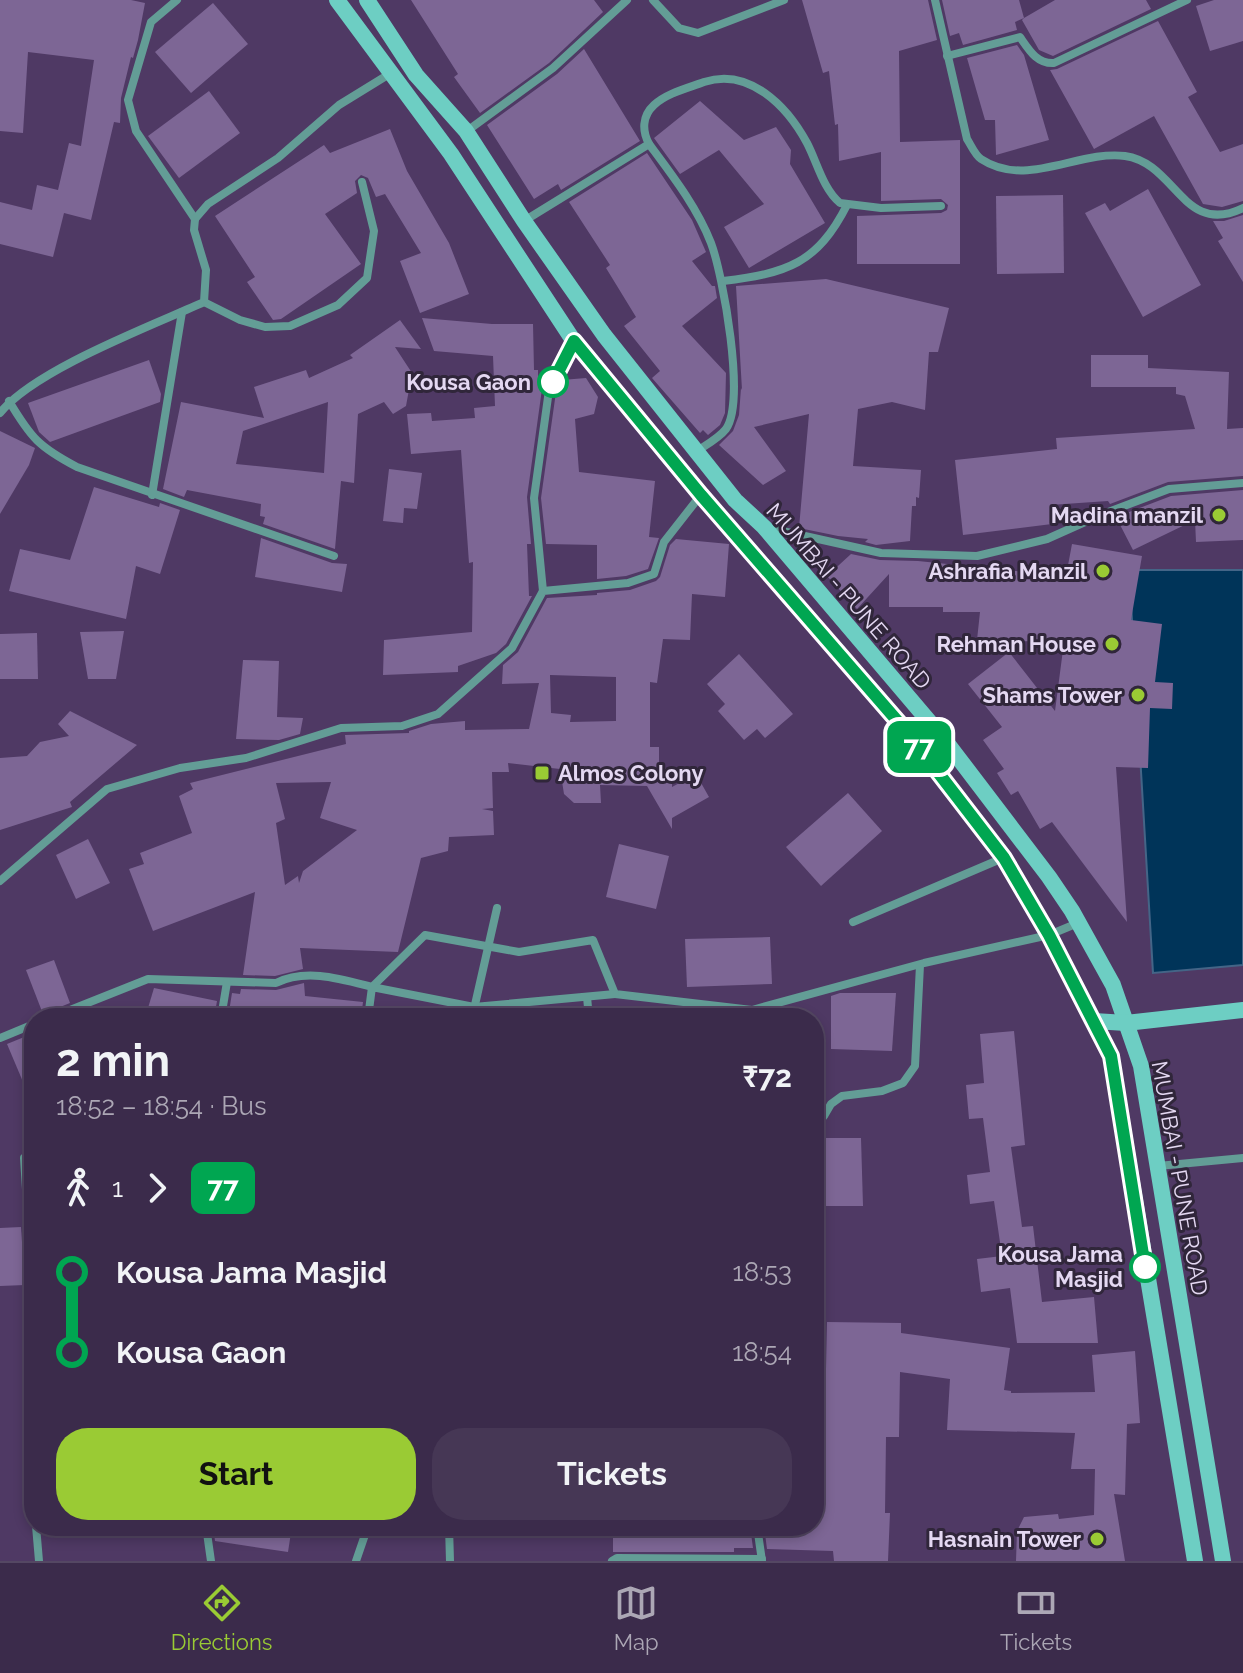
<!DOCTYPE html>
<html lang="en">
<head>
<meta charset="utf-8">
<style>
  :root { --surface:#3b2b4b; --page:#463755; --text:#f1f3f6; --muted:#aca7b5; --line:#544763; --accent:#9acb34 }
  body { margin:0; font-family:Raleway,sans-serif; background:var(--page); color:var(--text); height:100vh; display:flex; flex-direction:column; font-size:30px; white-space:nowrap }
  * { box-sizing:border-box; margin:0 }
  p { font-size:26px; color:var(--muted) }
  .icon { flex:none; width:44px; height:44px; fill:none; stroke:currentColor; stroke-width:2; stroke-linecap:round; stroke-linejoin:round }
  .map { position:relative; flex:1; overflow:hidden }
  .sheet { position:absolute; left:24px; top:1008px; width:800px; height:528px; display:flex; flex-direction:column; background:var(--surface); border-radius:32px; box-shadow:0 4px 12px #0003,0 0 0 2px var(--line) }
  .sheet>* { flex:none }
  .badge { padding:0 16px; border-radius:12px; font-size:28px; line-height:52px }
  .map>.badge { position:absolute; translate:-50% -50%; box-shadow:0 0 0 4px #fff }
  .legs { display:flex; align-items:center; gap:12px; height:88px; padding:0 32px; font-size:26px }
  .legs p { margin-inline-start:auto }
  .head { display:flex; align-items:center; justify-content:space-between; height:136px; padding:0 32px }
  h1 { font-size:44px; font-weight:700; line-height:60px }
  .cta { display:flex; gap:16px; margin-top:auto; padding:16px 32px }
  .cta a { flex:1; height:92px; border-radius:32px; background:var(--accent); color:#111; font-size:32px; font-weight:700; line-height:92px; text-align:center }
  .cta a+a { background:var(--page); color:var(--text) }
  ul { padding:0 32px; list-style:none }
  li { display:flex; align-items:center; gap:28px; height:80px; font-size:30px }
  li i { display:grid; place-items:center; width:12px; height:100%; margin:0 10px; background:currentColor }
  li i::after { content:''; width:20px; height:20px; margin:-10px; border:6px solid; border-radius:50%; background:var(--surface) }
  li p { margin-inline-start:auto }
  li:first-child i { background:linear-gradient(#0000 50%,currentColor 0) }
  li:last-child i { background:linear-gradient(currentColor 50%,#0000 0) }
  .tab-bar { display:flex; justify-content:space-around; align-items:center; height:112px; border-top:2px solid var(--line); background:var(--surface); font-size:22px; color:var(--muted) }
  .tab-bar a { display:grid; justify-items:center; gap:4px }
  .tab-bar .current { color:var(--accent) }
  .map>svg:first-child { display:block }
</style>
</head>
<body>
<div class="map">
<svg width="1243" height="1561" viewBox="0 0 1243 1561">
  <rect width="100%" height="100%" fill="#4f3964"/>
  <!-- water -->
  <polygon fill="#003459" stroke="#446587" stroke-width="2" points="1129,570 1243,570 1243,965 1153,973"/>
  <!-- building -->
  <g fill="#7d6695" fill-rule="evenodd">
    <polygon points="0,0 131,0 145,3 138,40 133,58 131,57 121,98 120,123 114,122 91,220 64,213 53,257 0,244 0,202 32,210 37,185 58,190 69,143 81,146 94,60 28,52 23,133 0,131"/>
    <polygon points="411,0 594,0 603,12 549,63 480,113 454,77 458,74"/>
    <polygon points="802,0 928,0 937,40 899,51 900,142 960,140 960,264 857,264 857,216 941,213 947,210 948,205 941,199 881,201 881,152 839,161 838,124 835,125 829,71 823,73"/>
    <polygon points="942,0 1019,0 1024,18 1055,0 1146,0 1151,9 1053,56 1039,50 1022,20 1024,18 1015,22 1017,30 963,45 959,33 950,36"/>
    <polygon points="1214,0 1243,0 1243,41 1210,51 1196,6"/>
    <polygon points="213,3 248,44 191,93 155,52"/>
    <polygon points="1158,21 1197,92 1188,97 1220,152 1243,144 1243,201 1222,207 1203,204 1154,116 1094,149 1050,70 1057,69"/>
    <polygon points="1017,45 1024,55 1049,140 996,155 995,120 985,120 967,58"/>
    <polygon points="584,49 640,141 561,190 558,184 534,199 487,125 557,74"/>
    <polygon points="209,91 240,133 179,178 148,136"/>
    <polygon points="700,101 744,140 776,127 791,150 790,164 825,223 749,268 724,227 764,204 719,150 680,174 654,138"/>
    <polygon points="390,129 407,171 449,243 469,294 420,313 400,261 421,253 385,194 376,197 368,178 361,175 355,181 357,193 325,214 361,264 281,319 273,320 247,282 255,277 215,216 324,145 330,153"/>
    <polygon points="647,153 692,220 706,252 692,261 712,286 715,286 717,298 682,326 726,373 725,413 720,425 708,435 703,430 700,433 652,378 660,371 624,326 636,317 606,268 610,265 569,202"/>
    <polygon points="1148,189 1201,285 1143,317 1085,213 1105,203 1110,211"/>
    <polygon points="1063,195 1064,273 997,274 996,196"/>
    <polygon points="1243,215 1243,282 1218,241 1223,238 1213,221 1224,221"/>
    <polygon points="826,279 949,308 938,352 929,352 925,410 892,402 858,409 853,466 921,470 919,498 916,497 916,506 912,506 910,541 876,545 865,542 868,539 838,536 799,528 809,414 754,427 786,471 763,485 719,445 733,431 739,415 741,388 742,390 736,286"/>
    <polygon points="422,318 492,324 533,324 534,370 538,370 538,382 546,381 542,389 527,497 531,544 527,544 529,596 532,596 506,644 496,653 458,666 458,672 383,675 384,640 472,632 473,562 469,563 461,450 411,454 407,414 431,413 432,421 475,418 474,408 495,406 493,356 434,351"/>
    <path d="M400,320L421,349L395,347L412,373L406,406L393,414L384,402L358,414L354,483L341,481L335,549L263,524L265,517L260,516L261,504L187,490L184,497L163,489L181,402L264,418L254,387L306,370L309,378L353,358L350,355ZM328,402L324,473L236,464L243,431Z"/>
    <polygon points="1091,355 1148,355 1148,368 1229,372 1227,429 1243,428 1243,476 1168,482 1110,504 1108,501 1050,505 1052,524 963,535 955,460 1057,449 1056,438 1195,429 1185,396 1176,394 1176,387 1091,387"/>
    <polygon points="149,360 161,394 160,402 50,442 39,432 28,403"/>
    <polygon points="586,378 598,397 594,414 575,419 579,472 655,481 649,537 659,538 648,569 626,576 597,579 597,545 546,544 541,498 556,392 562,380"/>
    <polygon points="0,431 35,448 29,465 0,514"/>
    <polygon points="389,469 422,473 417,509 404,508 403,523 383,521"/>
    <polygon points="94,487 159,507 160,503 180,510 160,574 136,566 126,619 9,591 20,549 70,560"/>
    <polygon points="1243,490 1243,540 1196,542 1195,520 1133,550 1116,517 1171,496"/>
    <polygon points="261,538 332,563 347,564 342,592 255,577"/>
    <path d="M676,539L729,544L725,597L692,594L690,640L663,639L657,683L650,682V747H659V768H672V787L696,774L709,797L672,818V829L647,786L600,785L601,803H574L564,794L560,769L508,763L509,772H492L493,808L482,809L493,811L494,835L449,837L448,851L421,858L398,952L300,948L303,969L275,976L243,975L255,892L153,931L129,869L144,864L140,853L192,833L179,796L193,789L190,783L346,744L345,735L409,733V731L431,724L465,721V730L529,729L539,683L502,684L503,665L518,652L547,598L597,595V593L630,590L656,581L660,577L670,545ZM550,675L616,677V721L570,722L571,715L551,713ZM331,782L320,818L357,830L303,871L299,883L298,876L285,885L276,823L285,819L276,783Z"/>
    <polygon points="1072,544 1142,556 1131,620 1162,624 1155,682 1173,683 1172,709 1150,708 1148,768 1116,767 1127,922 1052,822 1040,829 1018,791 1011,795 997,773 1004,769 983,740 1002,727 968,684 1009,652 1055,711 1064,642 977,640 980,612 943,612 943,607 889,607 889,574 857,609 827,576 851,554 880,560 918,561 1066,576"/>
    <polygon points="124,631 116,679 88,679 80,632"/>
    <polygon points="37,633 38,679 0,679 0,634"/>
    <polygon points="739,654 793,714 765,738 757,729 744,740 718,711 725,704 707,684"/>
    <polygon points="243,660 279,661 277,717 303,718 300,734 279,740 236,739"/>
    <polygon points="70,711 137,745 70,802 72,807 0,830 0,758 27,756 40,742 69,736 58,724"/>
    <polygon points="848,793 882,831 821,886 786,847"/>
    <polygon points="88,839 110,883 76,899 56,855"/>
    <polygon points="619,844 669,856 656,909 606,897"/>
    <polygon points="770,937 772,984 687,987 685,939"/>
    <polygon points="54,960 70,1003 43,1014 26,970"/>
    <polygon points="304,983 305,996 363,1002 361,1018 228,1018 232,993 240,994 241,989 276,990"/>
    <polygon points="154,988 217,1001 214,1018 145,1018"/>
    <polygon points="840,993 896,993 892,1051 831,1049 831,996"/>
    <polygon points="1014,1031 1025,1145 1011,1147 1022,1227 1033,1226 1042,1302 1094,1297 1098,1343 1017,1343 1010,1288 981,1292 977,1259 1002,1256 994,1201 970,1204 967,1175 990,1172 983,1118 969,1119 966,1085 984,1083 980,1034"/>
    <polygon points="34,1033 34,1108 7,1044"/>
    <polygon points="814,1138 861,1138 863,1206 814,1206"/>
    <polygon points="21,1227 25,1285 0,1286 0,1228"/>
    <polygon points="827,1322 901,1323 901,1333 1010,1348 1004,1390 1011,1391 1011,1393 1095,1392 1092,1355 1135,1351 1140,1423 1127,1424 1125,1495 1114,1494 1125,1561 1016,1561 1017,1531 1024,1517 1058,1514 1059,1519 1094,1515 1095,1469 1071,1469 1075,1433 947,1430 950,1379 900,1372 899,1437 886,1437 885,1513 890,1513 888,1561 834,1561 833,1551 767,1549 764,1526 814,1526 814,1462 824,1462"/>
    <polygon points="213,1526 292,1526 288,1552 215,1541"/>
    <polygon points="613,1526 750,1526 753,1548 734,1548 734,1552 613,1552"/>
  </g>
  <g fill="none" stroke-linecap="round" stroke-linejoin="round">
    <!-- street -->
    <g stroke="#639d96" stroke-width="8">
      <polyline points="177,0 151,22 128,100 136,131 195,219"/>
      <polyline points="653,0 679,28 698,33 784,0"/>
      <path d="M935,0L967,139C971,145 975,155 981,159C1026,189 1078,150 1125,156C1176,163 1183,237 1243,208"/>
      <path d="M947,56L1020,37C1029,50 1037,64 1054,63L1187,0"/>
      <polyline points="467,131 553,68 627,0"/>
      <path d="M649,144C642,131 642,116 654,105C667,93 688,88 704,82C749,67 787,106 807,143C817,162 823,189 840,203L881,208L941,206"/>
      <path d="M524,221L649,144C672,175 697,207 711,243C723,275 746,401 726,429C719,438 706,445 697,451"/>
      <path d="M723,281C787,273 817,264 847,205"/>
      <polyline points="204,302 240,320 265,327 290,326 338,305 367,278 374,231 362,182"/>
      <path d="M9,401C31,438 39,447 77,467L334,556"/>
      <path d="M0,413C34,370 151,326 204,302L206,270L194,230L195,219L208,204L278,158L339,105L391,73"/>
      <polyline points="152,495 182,312"/>
      <polyline points="769,528 881,553 977,556 1047,539 1103,514 1169,489 1243,483"/>
      <polyline points="543,591 534,498 549,390 574,341"/>
      <polyline points="0,881 107,789 180,768 246,758 341,728 402,726 438,714 512,648 543,591 628,583 654,574 664,542 700,496"/>
      <polyline points="853,922 1003,858"/>
      <polyline points="587,997 589,1018"/>
      <path d="M50,1018L148,979L276,983C306,968 341,979 372,987L425,935L519,952L593,940L615,994L752,1010"/>
      <polyline points="221,1018 227,982"/>
      <polyline points="368,1018 372,987 474,1007 615,994"/>
      <polyline points="472,1018 497,908"/>
      <polyline points="751,1018 752,1010 924,963 1049,935 1078,923"/>
      <polyline points="0,1038 34,1024"/>
      <polyline points="824,1116 831,1104 842,1096 882,1091 903,1083 915,1066 920,965"/>
      <polyline points="24,1158 34,1315"/>
      <polyline points="1158,1166 1243,1158"/>
      <polyline points="36,1526 39,1561"/>
      <polyline points="206,1526 211,1561"/>
      <polyline points="449,1526 450,1561"/>
      <polyline points="757,1526 762,1561"/>
      <polyline points="356,1561 368,1526"/>
      <polyline points="612,1561 617,1558 762,1559"/>
    </g>
    <!-- secondary -->
    <g stroke="#6dcec3" stroke-width="16">
      <polyline points="337,0 451,154 571,337 701,495 907,732 1004,858 1049,935 1111,1056 1195,1561"/>
      <polyline points="367,0 416,75 466,131 524,221 604,335 735,500 764,527 944,739 1049,877 1072,911 1113,985 1141,1066 1223,1561"/>
      <polyline points="1094,1021 1126,1023 1243,1010"/>
    </g>
  </g>
  <g fill="none" stroke-linecap="round" stroke-linejoin="round">
    <!-- line-1 casing -->
    <g stroke="#fff" stroke-width="18">
      <polyline id="line-1" points="553,382 574,341 701,495 907,732 1004,858 1049,935 1111,1056 1145,1267"/>
    </g>
    <!-- line-1 -->
    <use href="#line-1" stroke="#00a651" stroke-width="12"/>
  </g>
  <!-- markers -->
  <g fill="#fff" stroke="#00a651" stroke-width="4">
    <circle cx="553" cy="382" r="14"/>
    <circle cx="1145" cy="1267" r="14"/>
  </g>
  <g fill="#9acb34" stroke="#30263a" stroke-width="3">
    <circle cx="1219" cy="515" r="8"/>
    <circle cx="1103" cy="571" r="8"/>
    <circle cx="1112" cy="644" r="8"/>
    <circle cx="1138" cy="695" r="8"/>
    <rect x="534" y="765" width="16" height="16" rx="4"/>
    <circle cx="1097" cy="1539" r="8"/>
  </g>
  <g text-anchor="middle" stroke-width="6" stroke-linejoin="round" paint-order="stroke">
    <!-- stop labels -->
    <g font-size="22" font-weight="bold" fill="#e4d8f2" stroke="#30263a" text-anchor="end">
      <text x="531" y="390">Kousa Gaon</text>
      <text x="1123" y="1262">Kousa Jama<tspan x="1123" dy="25">Masjid</tspan></text>
    </g>
    <!-- poi labels -->
    <g font-size="22" font-weight="bold" fill="#e4d8f2" stroke="#30263a" text-anchor="end">
      <text x="1203" y="523">Madina manzil</text>
      <text x="1087" y="579">Ashrafia Manzil</text>
      <text x="1096" y="652">Rehman House</text>
      <text x="1122" y="703">Shams Tower</text>
      <text x="558" y="781" text-anchor="start">Almos Colony</text>
      <text x="1081" y="1547">Hasnain Tower</text>
    </g>
    <!-- street labels -->
    <g font-size="22" fill="#e4d8f2" stroke="#30263a">
      <text transform="translate(849 596) rotate(49)" y="8">MUMBAI - PUNE ROAD</text>
      <text transform="translate(1180 1178) rotate(80)" y="8">MUMBAI - PUNE ROAD</text>
    </g>
  </g>
</svg>
<b class="badge" style="left:919px;top:747px;background:#00a651;color:#fff">77</b>
<section class="sheet">
<div class="head"><div><h1>2 min</h1><p>18:52 – 18:54 · Bus</p></div><b>₹72</b></div>
<div class="legs"><svg class="icon" aria-label="walk" viewBox="0 0 24 24"><circle cx="13" cy="4" r="2"/><path d="M13 8l-2 6 4 7M11 14l-3 7M7 12l3-4h3l4 4"/></svg>1<svg class="icon" aria-label="forward" viewBox="0 0 24 24"><path d="M9 5l7 7-7 7"/></svg><b class="badge" style="background:#00a651;color:#fff">77</b></div>
<ul>
<li><i style="color:#00a651"></i><b>Kousa Jama Masjid</b><p>18:53</p></li>
<li><i style="color:#00a651"></i><b>Kousa Gaon</b><p>18:54</p></li>
</ul>
<div class="cta"><a>Start</a><a>Tickets</a></div>
</section>
</div>
<nav class="tab-bar">
<a class="current"><svg class="icon" aria-label="directions" viewBox="0 0 24 24"><path d="M12 3l9 9-9 9-9-9zM9 14v-3h6M13 9l2 2-2 2"/></svg>Directions</a>
<a><svg class="icon" aria-label="map" viewBox="0 0 24 24"><path d="M3 6l6-2 6 2 6-2v14l-6 2-6-2-6 2zM9 4v14M15 6v14"/></svg>Map</a>
<a><svg class="icon" aria-label="tickets" viewBox="0 0 24 24"><path d="M3 7h18v10H3zM15 7v10"/></svg>Tickets</a>
</nav>
</body>
</html>
